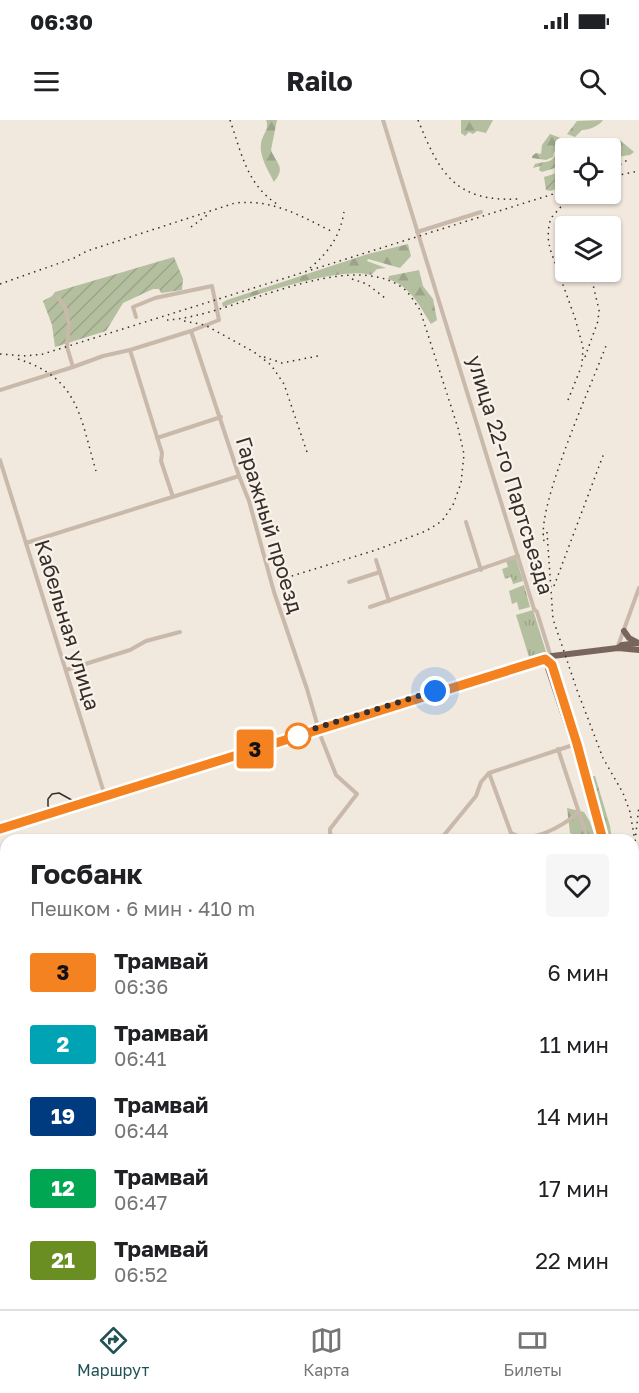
<!DOCTYPE html>
<html lang="ru">
<head>
<meta charset="utf-8">
<style>
  :root { --surface:#fff; --page:#f6f6f6; --text:#202124; --muted:#757577; --line:#e0e0e0; --accent:#225256 }
  body { margin:0; font-family:"Golos Text",sans-serif; background:var(--page); color:var(--text); height:100vh; display:flex; flex-direction:column; font-size:22px; white-space:nowrap }
  * { box-sizing:border-box; margin:0 }
  p { font-size:20px; color:var(--muted) }
  .icon { flex:none; width:33px; height:33px; fill:none; stroke:currentColor; stroke-width:2; stroke-linecap:round; stroke-linejoin:round }
  .map { position:relative; flex:1; overflow:hidden }
  .sheet { position:absolute; left:0px; top:714px; width:639px; height:476px; display:flex; flex-direction:column; background:var(--surface); border-radius:18px 18px 0 0; box-shadow:0 2px 4px #0004 }
  .sheet>* { flex:none }
  .badge { padding:0 12px; border-radius:4px; font-size:21px; line-height:39px }
  .buttons { position:absolute; left:555px; top:18px; display:grid; gap:12px }
  .buttons a { display:grid; place-items:center; width:66px; height:66px; border-radius:6px; background:var(--surface); box-shadow:0 2px 4px #0004; font-size:30px }
  .you { position:absolute; width:30px; height:30px; margin:-15px; border:4px solid #fff; border-radius:50%; background:#1a73e8; box-shadow:0 0 0 9px #1a73e833 }
  .map>.badge { position:absolute; translate:-50% -50%; box-shadow:0 0 0 3px #fff }
  .round { display:grid; place-items:center; flex:none; width:63px; height:63px; border-radius:6px; background:var(--page) }
  .head { display:flex; align-items:center; justify-content:space-between; height:102px; padding:0 30px }
  h1 { font-size:28px; font-weight:700; line-height:45px }
  ul { padding:0; list-style:none }
  li { display:flex; align-items:center; gap:18px; height:72px; padding:0 30px }
  li div { flex:1 }
  li b { display:block; font-size:22px }
  li em { font-style:normal }
  li .badge { min-width:66px; font-weight:700; text-align:center }
  .status { display:flex; justify-content:space-between; align-items:center; height:42px; padding:0 30px; background:var(--surface); direction:ltr }
  .status svg { height:16px; fill:currentColor }
  header { display:flex; justify-content:space-between; align-items:center; height:78px; padding:0 30px; background:var(--surface); font-size:27px; font-weight:700 }
  .dock { display:flex; justify-content:space-around; align-items:center; height:84px; border-top:2px solid var(--line); background:var(--surface); font-size:16px; color:var(--muted) }
  .dock a { display:grid; justify-items:center; gap:3px }
  .dock .active { color:var(--accent) }
  .map>svg:first-child { display:block }
</style>
</head>
<body>
<div class="status"><b>06:30</b><svg viewBox="0 0 49 12"><path d="M0 12V9h3v3zM5 12V6h3v6zM10 12V3h3v9zM15 12V0h3v12zM26 1h20v11H26zM47 4h2v5h-2z"/></svg></div>
<header><svg class="icon" aria-label="menu" viewBox="0 0 24 24"><path d="M4 6h16M4 12h16M4 18h16"/></svg>Railo<svg class="icon" aria-label="search" viewBox="0 0 24 24"><circle cx="10" cy="10" r="6"/><path d="M15 15l6 6"/></svg></header>
<div class="map">
<svg width="639" height="1189" viewBox="0 0 639 1189">
  <defs>
    <pattern id="grass-tufts" width="24" height="20" patternUnits="userSpaceOnUse" patternTransform="scale(1.5)"><rect width="24" height="20" fill="#b4bf9f"/><path d="M3 7l-1-3M5 7V3M7 7l1-3M15 17l-1-3M17 17v-4M19 17l1-3" fill="none" stroke="#9ba489"/></pattern>
    <pattern id="forest-firs" width="22" height="20" patternUnits="userSpaceOnUse" patternTransform="scale(1.5)"><rect width="22" height="20" fill="#b4bf9f"/><path d="M5 1l3.5 6h-7zM16 11l3.5 6h-7z" fill="#9ba489"/></pattern>
    <pattern id="garden-furrows" width="10" height="10" patternUnits="userSpaceOnUse" patternTransform="scale(1.5)"><rect width="10" height="10" fill="#b4bf9f"/><path d="M-1 1l2-2M0 10L10 0M9 11l2-2" fill="none" stroke="#9ba489"/></pattern>
  </defs>
  <rect width="100%" height="100%" fill="#f1e8de"/>
  <!-- grass -->
  <g fill="url(#grass-tufts)">
    <polygon points="516,438 523,461 513,464 511,457 505,459 502,449 508,447 506,441"/>
    <polygon points="524,465 530,487 519,490 517,482 512,484 509,471"/>
    <polygon points="533,490 546,532 529,537 516,495"/>
  </g>
  <!-- forest -->
  <g fill="url(#forest-firs)">
    <path d="M266,0H277L271,30C277,45 286,47 274,62C269,52 259,36 261,24C262,14 270,10 266,0Z"/>
    <polygon points="461,0 493,0 486,13 477,11 473,14 469,12 465,16 461,13"/>
    <path d="M603,0C599,6 589,10 582,10L575,17L567,14L577,1Z"/>
    <polygon points="550,14 569,21 571,26 562,25 554,32 553,37 546,40 532,38 532,36 536,33 541,34 542,25"/>
    <polygon points="611,19 621,21 634,32 630,35 617,37 611,44 610,28 606,28 604,22"/>
    <path d="M408,124L411,136L400,148L368,139L367,141L386,148L377,149L371,155C342,146 253,175 223,187L222,183L227,180L368,134Z"/>
    <path d="M419,150L423,166L433,179L437,200L431,204C419,185 410,166 388,159L389,156Z"/>
    <polygon points="590,656 595,656 610,706 612,720 605,720"/>
    <polygon points="567,688 584,692 590,702 596,720 586,720 570,713"/>
  </g>
  <!-- garden -->
  <g fill="url(#garden-furrows)">
    <path d="M574,26L576,28H566L565,45L542,52L539,50L540,46L533,48L535,44C551,40 550,45 560,28Z"/>
    <polygon points="566,50 565,65 551,71 546,70 544,57"/>
    <polygon points="174,137 183,159 182,170 161,173 159,169 153,169 123,183 106,211 55,227 52,205 43,181 52,176 55,172"/>
  </g>
  <g fill="none" stroke-linecap="round" stroke-linejoin="round">
    <!-- minor -->
    <g stroke="#c9b9ab" stroke-width="4">
      <polyline points="383,0 534,489 537,492 551,537"/>
      <polyline points="417,112 481,92"/>
      <polyline points="58,177 65,187 69,204 67,227 73,247"/>
      <polyline points="191,211 239,356 249,381 274,472 307,569 318,607"/>
      <polyline points="130,230 162,333 161,341 173,377"/>
      <polyline points="0,270 73,247 103,236 130,230 191,211 219,200 212,166 155,178 133,187 136,197"/>
      <polyline points="157,318 221,297"/>
      <polyline points="0,340 105,676"/>
      <polyline points="466,402 481,450"/>
      <polyline points="26,423 239,356"/>
      <polyline points="376,440 389,481"/>
      <polyline points="349,462 380,452"/>
      <polyline points="370,487 518,436"/>
      <polyline points="618,526 639,468"/>
      <polyline points="66,550 130,530 146,521 180,512"/>
      <polyline points="319,612 336,655 357,674 330,709 330,713 334,720"/>
      <polyline points="558,629 588,720"/>
      <path d="M489,653L511,713C531,725 563,706 579,692"/>
      <polyline points="440,720 476,676 481,662 489,653 573,625"/>
      <polyline points="633,926 639,923"/>
      <polyline points="0,983 6,981"/>
      <polyline points="633,1013 639,1011"/>
      <polyline points="0,1027 6,1025"/>
      <polyline points="0,1102 6,1095"/>
      <polyline points="0,1115 6,1120"/>
      <polyline points="633,1172 639,1188"/>
      <polyline points="67,1184 69,1189"/>
      <polyline points="227,1184 229,1189"/>
      <polyline points="321,1184 323,1189"/>
      <polyline points="492,1184 494,1189"/>
      <polyline points="541,1184 542,1189"/>
      <polyline points="597,1184 598,1189"/>
      <polyline points="161,1189 177,1184"/>
    </g>
    <!-- major -->
    <g stroke="#78655c" stroke-width="6">
      <polyline points="624,511 629,518 638,523"/>
      <polyline points="618,528 622,525 639,523"/>
      <polyline points="551,537 581,627 604,720"/>
      <polyline points="546,542 581,647 598,713"/>
      <polyline points="0,707 544,537 618,528 639,530"/>
      <polyline points="0,712 546,542 551,537"/>
      <polyline points="633,800 639,816"/>
      <polyline points="633,812 639,829"/>
      <polyline points="633,1083 639,1081"/>
      <polyline points="633,1090 639,1087"/>
      <polyline points="347,1189 362,1184"/>
      <polyline points="364,1189 378,1184"/>
    </g>
    <!-- tram -->
    <g stroke="#372e2a" stroke-width="1.5">
      <polyline points="57,693 52,691 48,686 48,679 52,674 59,673 79,684"/>
      <polyline points="0,709 545,539 552,545 577,624 603,720"/>
      <polyline points="633,807 639,824"/>
    </g>
    <!-- rail -->
    <g stroke="#372e2a" stroke-width="1.5" stroke-dasharray="1.5 4.5" stroke-linecap="butt">
      <path d="M230,0C241,32 247,65 277,84"/>
      <path d="M418,0C440,54 455,82 518,79"/>
      <polyline points="610,51 629,39"/>
      <polyline points="610,57 639,51"/>
      <polyline points="191,107 210,93"/>
      <path d="M310,148C329,132 340,116 344,92"/>
      <polyline points="352,159 367,164 385,178"/>
      <path d="M0,164L74,138L87,131L235,83C272,79 299,95 331,111"/>
      <path d="M167,200C231,197 342,129 400,166C409,171 414,182 420,190L458,308L464,334L461,363L453,385L442,401L426,411L376,430L279,460"/>
      <polyline points="184,201 205,205 254,232 271,245 284,264 308,335"/>
      <polyline points="0,234 26,236 43,234 566,70"/>
      <polyline points="264,237 282,243 318,236"/>
      <polyline points="585,237 598,201 599,190 590,152"/>
      <path d="M18,239C79,258 80,297 96,351"/>
      <polyline points="568,280 582,245 583,227 575,198 550,129 548,117 549,104 552,97 572,74"/>
      <polyline points="547,412 553,499 577,570 603,638 623,673 630,692 635,721"/>
      <path d="M544,421C536,386 593,262 607,223"/>
      <polyline points="554,466 604,333"/>
      <polyline points="633,739 639,686"/>
      <polyline points="633,793 639,791"/>
      <polyline points="0,801 6,799"/>
      <polyline points="633,807 639,804"/>
      <polyline points="0,991 6,989"/>
      <polyline points="0,1005 6,1003"/>
    </g>
  </g>
  <g fill="none" stroke-linecap="round" stroke-linejoin="round">
    <!-- line casing -->
    <g stroke="#fff" stroke-width="14">
      <polyline id="line" points="0,709 545,539 552,545 577,624 603,720"/>
    </g>
    <!-- line -->
    <use href="#line" stroke="#f58220" stroke-width="9"/>
    <!-- walk -->
    <polyline stroke="#372e2a" stroke-width="6" stroke-dasharray="0 10.8" points="298,616 297,614 435,571"/>
  </g>
  <!-- markers -->
  <circle fill="#fff" stroke="#f58220" stroke-width="3" cx="298" cy="616" r="12"/>
  <g text-anchor="middle" stroke-width="4.5" stroke-linejoin="round" paint-order="stroke">
    <!-- street labels -->
    <g font-size="21" fill="#372e2a" stroke="#f9f2eb">
      <text transform="translate(510 355) rotate(73)" y="7">улица 22-го Партсъезда</text>
      <text transform="translate(269 405) rotate(73)" y="7">Гаражный проезд</text>
      <text transform="translate(67 505) rotate(73)" y="7">Кабельная улица</text>
    </g>
  </g>
</svg>
<div class="buttons">
<a><svg class="icon" aria-label="locate" viewBox="0 0 24 24"><circle cx="12" cy="12" r="6"/><path d="M12 2v4M12 18v4M2 12h4M18 12h4"/></svg></a>
<a><svg class="icon" aria-label="layers" viewBox="0 0 24 24"><path d="M12 4l9 5-9 5-9-5zM3 14l9 5 9-5"/></svg></a>
</div>
<div class="you" style="left:435px;top:571px"></div>
<b class="badge" style="left:255px;top:629px;background:#f58220;color:#111">3</b>
<section class="sheet">
<div class="head"><div><h1>Госбанк</h1><p>Пешком · 6 мин · 410 m</p></div><a class="round"><svg class="icon" aria-label="heart" viewBox="0 0 24 24"><path d="M12 20l-8-8c-3-5 5-10 8-4 3-6 11-1 8 4z"/></svg></a></div>
<ul>
<li><span class="badge" style="background:#f58220;color:#111">3</span><div><b>Трамвай</b><p>06:36</p></div><em>6 мин</em></li>
<li><span class="badge" style="background:#00a3b4;color:#fff">2</span><div><b>Трамвай</b><p>06:41</p></div><em>11 мин</em></li>
<li><span class="badge" style="background:#003b80;color:#fff">19</span><div><b>Трамвай</b><p>06:44</p></div><em>14 мин</em></li>
<li><span class="badge" style="background:#00a651;color:#fff">12</span><div><b>Трамвай</b><p>06:47</p></div><em>17 мин</em></li>
<li><span class="badge" style="background:#6b8e23;color:#fff">21</span><div><b>Трамвай</b><p>06:52</p></div><em>22 мин</em></li>
</ul>
</section>
</div>
<nav class="dock">
<a class="active"><svg class="icon" aria-label="directions" viewBox="0 0 24 24"><path d="M12 3l9 9-9 9-9-9zM9 14v-3h6M13 9l2 2-2 2"/></svg>Маршрут</a>
<a><svg class="icon" aria-label="map" viewBox="0 0 24 24"><path d="M3 6l6-2 6 2 6-2v14l-6 2-6-2-6 2zM9 4v14M15 6v14"/></svg>Карта</a>
<a><svg class="icon" aria-label="tickets" viewBox="0 0 24 24"><path d="M3 7h18v10H3zM15 7v10"/></svg>Билеты</a>
</nav>
</body>
</html>
